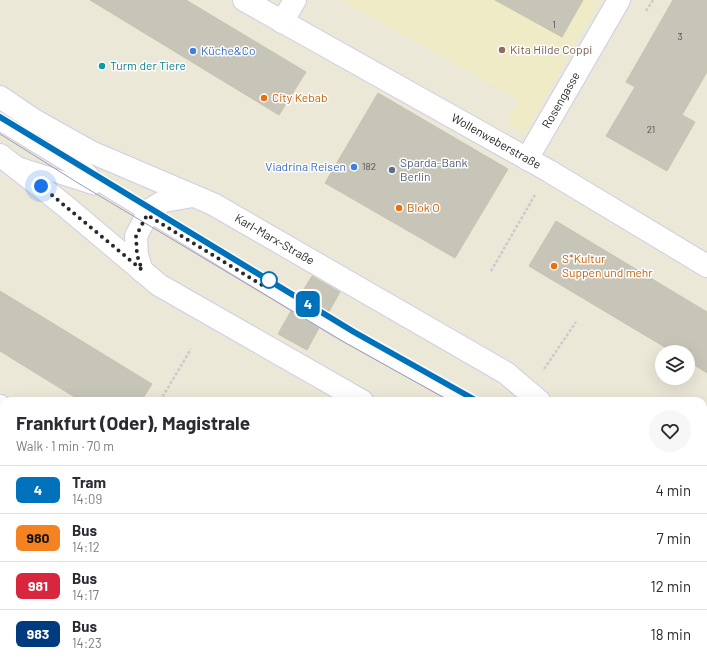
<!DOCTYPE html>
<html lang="en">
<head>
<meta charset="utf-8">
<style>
  :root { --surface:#fff; --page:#f7f7f7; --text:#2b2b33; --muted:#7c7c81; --line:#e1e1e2 }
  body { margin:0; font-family:Barlow,sans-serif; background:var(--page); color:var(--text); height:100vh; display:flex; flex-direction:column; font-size:15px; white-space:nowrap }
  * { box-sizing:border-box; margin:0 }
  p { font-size:13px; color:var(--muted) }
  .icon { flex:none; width:22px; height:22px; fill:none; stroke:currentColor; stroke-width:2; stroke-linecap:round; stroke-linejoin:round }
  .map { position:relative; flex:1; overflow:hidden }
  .panel { position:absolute; left:0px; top:397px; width:707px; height:268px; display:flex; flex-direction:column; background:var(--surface); border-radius:12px 12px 0 0; box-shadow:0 4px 16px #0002 }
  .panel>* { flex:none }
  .badge { padding:0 8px; border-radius:6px; font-size:14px; line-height:26px }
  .buttons { position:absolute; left:655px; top:345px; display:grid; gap:8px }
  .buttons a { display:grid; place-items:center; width:40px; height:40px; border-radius:50%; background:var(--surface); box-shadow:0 4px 16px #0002; font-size:20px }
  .you { position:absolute; width:20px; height:20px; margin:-10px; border:3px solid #fff; border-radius:50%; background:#1a73e8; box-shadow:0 0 0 6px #1a73e833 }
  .map>.badge { position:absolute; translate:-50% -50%; box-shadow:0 0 0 2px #fff }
  .round { display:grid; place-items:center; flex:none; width:42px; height:42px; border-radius:21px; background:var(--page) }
  .head { display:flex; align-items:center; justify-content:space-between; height:68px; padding:0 16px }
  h1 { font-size:19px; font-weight:700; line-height:30px }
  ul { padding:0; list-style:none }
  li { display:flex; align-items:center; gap:12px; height:48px; padding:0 16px; border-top:1px solid var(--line) }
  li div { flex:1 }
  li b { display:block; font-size:15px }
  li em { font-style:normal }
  li .badge { min-width:44px; font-weight:700; text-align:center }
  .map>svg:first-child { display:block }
</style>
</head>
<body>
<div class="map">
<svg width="707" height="665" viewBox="0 0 707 665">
  <rect width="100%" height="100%" fill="#ece8d8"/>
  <!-- education -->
  <polygon fill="#efebc6" points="344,0 600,0 525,133 506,123 519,100 343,1"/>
  <!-- building -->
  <g fill="#c7c4b8" stroke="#c7c4b2">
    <polygon points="90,0 186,0 306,72 279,115"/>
    <polygon points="495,0 583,0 562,37"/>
    <polygon points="673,0 707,0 707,72 682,115 695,122 667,171 606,136 635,87 626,82"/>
    <polygon points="378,93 508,169 455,258 325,183"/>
    <polygon points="556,221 707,312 707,373 688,361 688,352 673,352 529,266"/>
    <polygon points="312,276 340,292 327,315 299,297"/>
    <polygon points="0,291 152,384 141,401 81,401 0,351"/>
    <polygon points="291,311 319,328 307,350 278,334"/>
  </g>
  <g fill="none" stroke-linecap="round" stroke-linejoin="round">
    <!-- service casing -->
    <g stroke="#cfcde2" stroke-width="15">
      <g id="service">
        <polyline points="0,124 340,332 464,401"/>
        <polyline points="56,140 93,175"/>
        <polyline points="19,164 94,188"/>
        <polyline points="703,527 707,529"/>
        <polyline points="478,661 486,665"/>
      </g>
    </g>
    <!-- minor casing -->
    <g stroke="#cfcde2" stroke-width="24">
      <g id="minor">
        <path id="s1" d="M244,0L549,171L707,266"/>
        <polyline points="282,22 295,0"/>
        <path id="s2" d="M527,159L619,0"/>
        <polyline points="142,271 137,255 136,236 147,215 151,209 164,201 193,196"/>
        <polyline points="0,406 4,409"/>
        <polyline points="316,665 318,661"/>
      </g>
    </g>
    <!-- tertiary casing -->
    <g stroke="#cfcde2" stroke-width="24">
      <g id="tertiary">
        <path id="s3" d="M0,97L34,120L91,152L213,204L506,373L539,401"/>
        <polyline points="0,155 64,205 159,285 362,401"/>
        <polyline points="703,503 707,506"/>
        <polyline points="703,568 707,570"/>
      </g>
    </g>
    <!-- path -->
    <g stroke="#cbcbcb" stroke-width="2.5" stroke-dasharray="3 2" stroke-linecap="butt">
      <polyline points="646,11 653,0"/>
      <polyline points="491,271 535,195"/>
      <polyline points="544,369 576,322"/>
      <polyline points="160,401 191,349"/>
    </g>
    <!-- service -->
    <use href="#service" stroke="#fff" stroke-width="13"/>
    <!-- minor -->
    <use href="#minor" stroke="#fff" stroke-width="22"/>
    <!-- tertiary -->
    <use href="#tertiary" stroke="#fff" stroke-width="22"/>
    <!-- tram -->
    <g stroke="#9d9bb4" stroke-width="1">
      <polyline points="0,117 354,331 477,401"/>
      <polyline points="0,134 78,183 344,342 450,401"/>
      <polyline points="703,520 707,522"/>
      <polyline points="703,535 707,537"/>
    </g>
  </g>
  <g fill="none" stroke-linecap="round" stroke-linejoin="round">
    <!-- line casing -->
    <g stroke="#fff" stroke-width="9">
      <polyline id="line" points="0,117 354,332 477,401"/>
    </g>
    <!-- line -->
    <use href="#line" stroke="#0072bc" stroke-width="6"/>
    <!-- walk -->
    <polyline stroke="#282828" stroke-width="4" stroke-dasharray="0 7.2" points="41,186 142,270 137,255 136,236 147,215 265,287 269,280"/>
  </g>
  <!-- markers -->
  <circle fill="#8d6e63" stroke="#fff" stroke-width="1.5" cx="502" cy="50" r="4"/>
  <g fill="#3f7fe0" stroke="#fff" stroke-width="1.5">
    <circle cx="193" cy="51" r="4"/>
    <circle cx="354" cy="167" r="4"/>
  </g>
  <circle fill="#0f9aa8" stroke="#fff" stroke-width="1.5" cx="102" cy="66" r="4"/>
  <g fill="#e8710a" stroke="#fff" stroke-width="1.5">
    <circle cx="264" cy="98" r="4"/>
    <circle cx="399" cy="208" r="4"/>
    <circle cx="554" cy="266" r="4"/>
  </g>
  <circle fill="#5c6f8a" stroke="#fff" stroke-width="1.5" cx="392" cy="170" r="4"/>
  <circle fill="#fff" stroke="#0072bc" stroke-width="2" cx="269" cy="280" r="8"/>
  <g text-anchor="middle" stroke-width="3" stroke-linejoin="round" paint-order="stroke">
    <!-- number labels -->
    <g font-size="10" fill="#504f4c">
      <text x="554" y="28">1</text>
      <text x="680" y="40">3</text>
      <text x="651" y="133">21</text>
      <text x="369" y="170">182</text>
    </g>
    <!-- education labels -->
    <g font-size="12" fill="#785e54" stroke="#fff" text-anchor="start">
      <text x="510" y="54">Kita Hilde Coppi</text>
    </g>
    <!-- shop labels -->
    <g font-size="12" fill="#366cbe" stroke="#fff" text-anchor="start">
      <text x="201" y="55">Küche&amp;Co</text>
      <text x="346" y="171" text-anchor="end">Viadrina Reisen</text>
    </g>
    <!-- culture labels -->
    <g font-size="12" fill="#0d838f" stroke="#fff" text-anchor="start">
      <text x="110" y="70">Turm der Tiere</text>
    </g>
    <!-- food labels -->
    <g font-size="12" fill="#c56008" stroke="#fff" text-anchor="start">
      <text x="272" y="102">City Kebab</text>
      <text x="407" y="212">Blok O</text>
      <text x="562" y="263">S*Kultur<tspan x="562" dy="14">Suppen und mehr</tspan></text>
    </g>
    <!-- street labels -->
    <g font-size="12" fill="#282828" stroke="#fff">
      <text dy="4" stroke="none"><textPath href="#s2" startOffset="68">Rosengasse</textPath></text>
      <text dy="4" stroke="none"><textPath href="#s1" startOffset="289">Wollenweberstraße</textPath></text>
      <text dy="4" stroke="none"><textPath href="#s3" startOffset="310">Karl-Marx-Straße</textPath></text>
    </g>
    <!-- service labels -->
    <g font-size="12" fill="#4e5e75" stroke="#fff" text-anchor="start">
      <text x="400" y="167">Sparda-Bank<tspan x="400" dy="14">Berlin</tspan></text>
    </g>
  </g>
</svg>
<div class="buttons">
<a><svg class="icon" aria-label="layers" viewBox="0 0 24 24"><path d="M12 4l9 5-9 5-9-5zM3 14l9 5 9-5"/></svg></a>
</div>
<div class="you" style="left:41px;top:186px"></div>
<b class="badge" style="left:308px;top:304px;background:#0072bc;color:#fff">4</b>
<section class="panel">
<div class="head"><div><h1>Frankfurt (Oder), Magistrale</h1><p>Walk · 1 min · 70 m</p></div><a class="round"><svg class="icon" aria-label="heart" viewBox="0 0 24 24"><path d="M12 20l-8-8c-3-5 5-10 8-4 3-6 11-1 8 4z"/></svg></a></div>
<ul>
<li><span class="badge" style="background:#0072bc;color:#fff">4</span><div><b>Tram</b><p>14:09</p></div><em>4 min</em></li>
<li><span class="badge" style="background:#f58220;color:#111">980</span><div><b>Bus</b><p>14:12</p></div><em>7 min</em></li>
<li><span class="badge" style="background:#d7263d;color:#fff">981</span><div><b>Bus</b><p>14:17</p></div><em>12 min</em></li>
<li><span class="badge" style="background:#003b80;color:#fff">983</span><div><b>Bus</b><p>14:23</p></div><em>18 min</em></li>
</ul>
</section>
</div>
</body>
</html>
